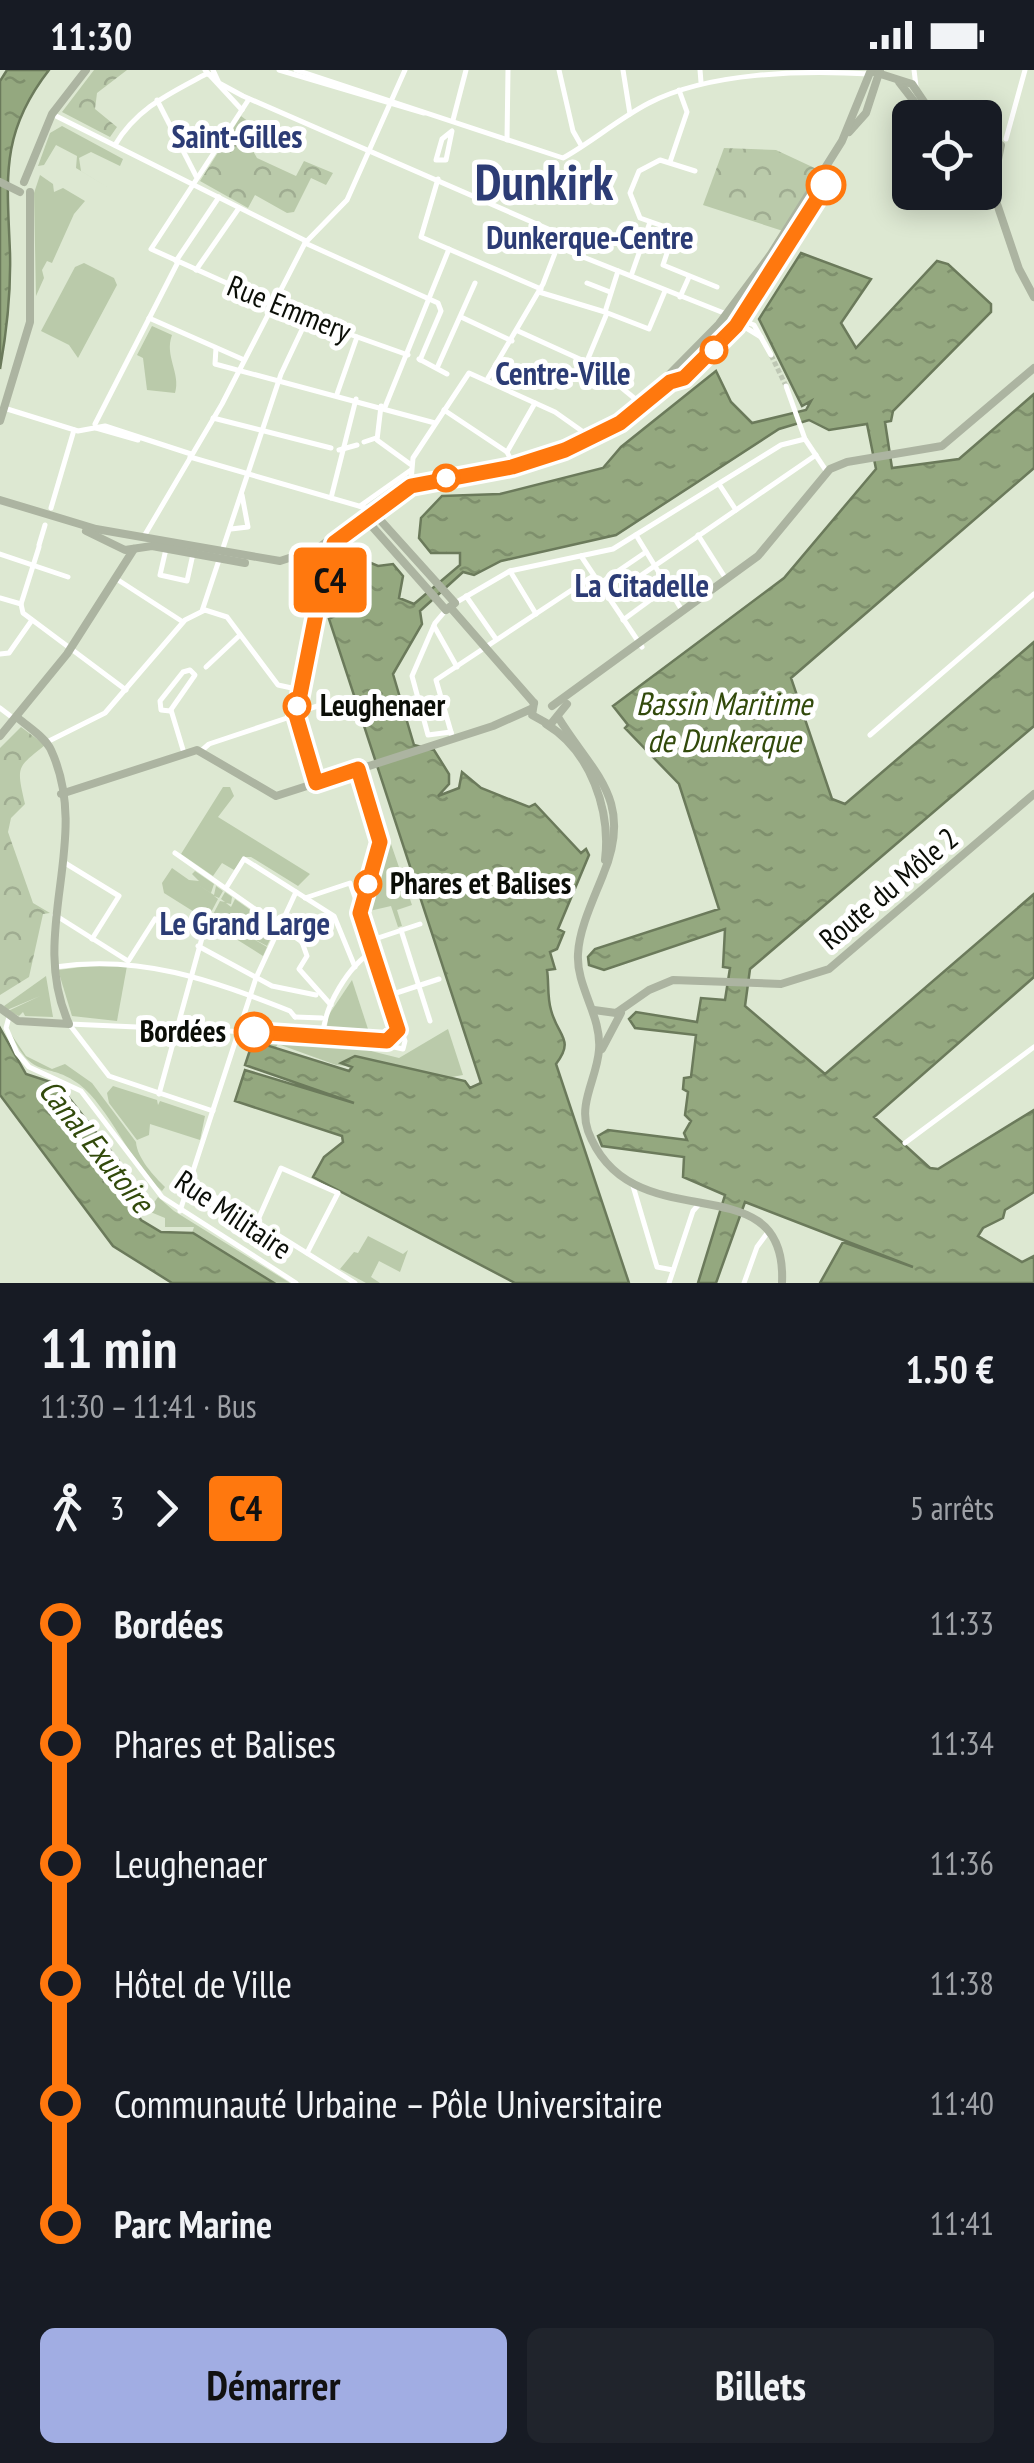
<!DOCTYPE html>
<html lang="fr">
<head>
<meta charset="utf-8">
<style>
  :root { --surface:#171b24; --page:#20242c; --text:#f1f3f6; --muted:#9ea1a6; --accent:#a1ade3 }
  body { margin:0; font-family:"PT Sans Narrow",sans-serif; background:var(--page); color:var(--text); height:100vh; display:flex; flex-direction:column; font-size:38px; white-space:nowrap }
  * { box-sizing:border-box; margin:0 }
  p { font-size:32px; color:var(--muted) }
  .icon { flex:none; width:55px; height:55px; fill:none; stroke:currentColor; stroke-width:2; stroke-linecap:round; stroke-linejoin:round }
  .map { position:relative; height:1213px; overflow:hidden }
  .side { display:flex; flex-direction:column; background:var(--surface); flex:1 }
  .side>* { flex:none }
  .badge { padding:0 20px; border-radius:8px; font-size:35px; line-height:65px }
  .buttons { position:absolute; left:892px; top:30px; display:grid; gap:20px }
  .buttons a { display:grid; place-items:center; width:110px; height:110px; border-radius:15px; background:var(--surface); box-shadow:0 5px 25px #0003; font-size:50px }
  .map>.badge { position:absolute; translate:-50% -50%; box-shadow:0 0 0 5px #fff }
  .legs { display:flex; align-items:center; gap:15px; height:110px; padding:0 40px; font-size:32px }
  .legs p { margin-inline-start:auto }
  .summary { display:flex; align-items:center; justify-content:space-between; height:170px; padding:0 40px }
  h1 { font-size:55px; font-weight:700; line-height:75px }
  .primary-button { display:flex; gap:20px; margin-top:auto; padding:20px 40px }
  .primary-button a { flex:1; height:115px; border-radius:15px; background:var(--accent); color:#111; font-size:40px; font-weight:700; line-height:115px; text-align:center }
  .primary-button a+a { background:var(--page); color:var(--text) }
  ul { padding:0 40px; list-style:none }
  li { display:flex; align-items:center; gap:35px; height:120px; font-size:38px }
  li i { display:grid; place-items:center; width:15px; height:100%; margin:0 12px; background:currentColor }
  li i::after { content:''; width:25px; height:25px; margin:-12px; border:8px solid; border-radius:50%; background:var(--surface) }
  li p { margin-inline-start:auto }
  li:first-child i { background:linear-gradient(#0000 50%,currentColor 0) }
  li:last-child i { background:linear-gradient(currentColor 50%,#0000 0) }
  .status { display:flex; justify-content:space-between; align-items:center; height:70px; padding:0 50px; background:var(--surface); direction:ltr }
  .status svg { height:28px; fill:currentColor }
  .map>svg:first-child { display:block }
</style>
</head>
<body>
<div class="status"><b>11:30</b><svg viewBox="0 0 49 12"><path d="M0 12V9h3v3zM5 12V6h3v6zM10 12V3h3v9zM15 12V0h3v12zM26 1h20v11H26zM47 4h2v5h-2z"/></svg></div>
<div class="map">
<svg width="1034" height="1213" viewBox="0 0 1034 1213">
  <defs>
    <pattern id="park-crowns" width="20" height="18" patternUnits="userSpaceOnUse" patternTransform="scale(2.5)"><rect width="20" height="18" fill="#bacaaa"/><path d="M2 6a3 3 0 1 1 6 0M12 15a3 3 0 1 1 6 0" fill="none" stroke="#9fac91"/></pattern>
    <pattern id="water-ripples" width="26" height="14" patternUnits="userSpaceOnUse" patternTransform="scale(2.5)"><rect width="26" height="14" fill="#94a87f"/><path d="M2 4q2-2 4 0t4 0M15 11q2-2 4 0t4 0" fill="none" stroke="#7e8f6c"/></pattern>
  </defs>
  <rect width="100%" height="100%" fill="#dde8d2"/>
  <!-- green -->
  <g fill="#bacaaa">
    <polygon points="62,56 123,89 120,96 91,82 79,88 81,101 107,117 76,98 77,86 56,75 44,95 38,96 50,63"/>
    <polygon points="40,105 53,114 54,122 63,118 85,131 74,144 52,193 47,191 42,200 44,208 36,226 34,123"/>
    <polygon points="84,193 114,208 117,215 78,288 69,275 41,261 75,197"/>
    <path d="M152,256L172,265C164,286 181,303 175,323L147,320L143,288L137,285Z"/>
    <polygon points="223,717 230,717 234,726 218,747 310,804 298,816 251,787 245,787 234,800 222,793 213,806 181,784"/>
    <polygon points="391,774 412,835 397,840 402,856 398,857 391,836 365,842 385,776"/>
    <polygon points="172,798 189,810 199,811 192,804 195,801 214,814 211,823 195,813 214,825 216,816 223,821 219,828 214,826 218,829 207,850 164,823 162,813"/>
    <polygon points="225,822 232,827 231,834 226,833 231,837 235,829 266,851 265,858 269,853 276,857 267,876 252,868 267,877 263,886 209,852 220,831 225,832 221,829"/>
    <polygon points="90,896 127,896 117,951 72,946 58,900"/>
    <polygon points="46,906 53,947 25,946 23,942 19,946 8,941 40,926 7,940 4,936"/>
    <polygon points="352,910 368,959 327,957 328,946"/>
    <polygon points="448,959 463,1005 452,1007 465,1011 355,986 342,993 346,996 336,995 278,974 271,985 253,971 355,977 399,988"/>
    <path d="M11,964L26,986L52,999L65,994L92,1013L136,1072C137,1088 154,1106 165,1117L162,1121C131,1094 109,1037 79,1014C48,991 33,1011 11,964Z"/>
    <polygon points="113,1016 157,1030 158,1035 160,1031 205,1046 200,1070 150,1054 149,1065 137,1070 109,1033 107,1023"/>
    <polygon points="158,1127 174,1141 290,1213 274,1213 192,1163 194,1157 165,1157 165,1148 148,1141"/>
    <polygon points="368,1166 403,1184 408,1180 400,1202 379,1191 371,1207 380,1213 366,1213 340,1199 354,1182 358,1183"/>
  </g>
  <!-- park -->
  <g fill="url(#park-crowns)">
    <polygon points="94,0 127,0 97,23 95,39 117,57 110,67 62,42"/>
    <polygon points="241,46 253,55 250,76 257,88 296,106 304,91 333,103 326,115 311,108 294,142 287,143 255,125 248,138 200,111"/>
    <polygon points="724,78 776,80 821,101 783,161 703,135"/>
    <path d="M21,657L45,675C17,698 16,695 25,734L11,748L8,762L33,833L50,843L43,844L29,907L0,925V678Z"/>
  </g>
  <!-- water -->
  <g fill="url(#water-ripples)" stroke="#6b7a5b" stroke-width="2.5">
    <path d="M7,0H49C0,63 7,107 10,183C11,222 7,260 0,299V11Z"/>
    <path d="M801,183L871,209L841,253L856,278L937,191L948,194L991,234V242L893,341L891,351L885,352L892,398L959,389L1034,324V398L791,608L832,729L845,734L1034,572V656L750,899L745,936L825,1004L1034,824V907L874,1047L930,1098L938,1099L1034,1040V1122L1005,1140L1003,1148L983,1158L978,1166L1022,1192L1034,1186V1213H820L843,1172L913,1197L745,1132L716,1213H698L725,1125L683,1107L684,1087L602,1076L598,1066L608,1060L687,1070L684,1063L691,1051L685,1045L688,1022L683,1019L684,1008L691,1007L696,965L635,958L629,949L636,942L697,952L701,928L725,930L730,898L723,897L725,859L604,900L589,895L588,887L595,879L719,839L679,714L625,658L628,655L613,636L784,508L876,399L867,354L829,360L809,350L779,359L616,465L501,491L474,505L463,502L420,541L422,554L393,604L414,675L434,680L449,704V714L438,726L459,718L462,702L481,718L529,737L535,734L581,783L586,779L589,785L558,859L564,862L557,879L550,882L555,899L547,900C549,911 547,927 551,940C558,967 575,969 556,994L629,1213H515L313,1107L324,1087L343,1072L342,1066L235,1031L245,1000L354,1033L245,995L253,971L349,1001L352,997L341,993L355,986L465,1011L470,1018L481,1013L329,549L335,546L329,537L357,487L378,496L393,494L403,506L399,528L414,534L460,495V483H431L419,468L421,448L442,426L500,424L603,398L621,377L716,301L731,332L752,353L806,340L811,331L802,336L759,249Z"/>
    <polygon points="0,958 26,1004 66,1017 62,1019 125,1099 126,1122 141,1150 161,1162 193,1163 274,1213 172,1213 113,1176 0,1025"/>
  </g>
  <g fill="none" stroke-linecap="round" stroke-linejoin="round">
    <!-- street-tunnel -->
    <polyline stroke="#bec7b4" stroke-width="5" stroke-dasharray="5 2.5" stroke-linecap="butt" points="771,285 786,316"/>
    <!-- street -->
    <g stroke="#fff" stroke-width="5">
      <polyline points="205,0 242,40"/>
      <polyline points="213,0 219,13 243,26 562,165 543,214 488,308"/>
      <polyline points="279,0 424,43"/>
      <path d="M296,0L563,88C592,72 618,49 649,33C709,2 803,0 870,4"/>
      <polyline points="559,0 573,61 581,75"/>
      <polyline points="623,0 630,44"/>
      <polyline points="700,0 701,12"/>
      <polyline points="914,0 916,16"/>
      <polyline points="249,29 151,179 304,248 408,285"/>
      <polyline points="157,30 196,106"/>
      <polyline points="52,44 306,171"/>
      <polyline points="453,50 466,0"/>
      <polygon points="452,61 446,90 436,90 442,69"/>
      <polyline points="1006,69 1025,0"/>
      <polyline points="507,70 508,0"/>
      <path d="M115,75C137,38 169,24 206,4L213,5"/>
      <polyline points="670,92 687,42 679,20"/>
      <polyline points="438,109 421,167 541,219"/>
      <polyline points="677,161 640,148 630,123 639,101 660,90 695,101"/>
      <polyline points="305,173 438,233 441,241 420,290"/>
      <polyline points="558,177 754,255 771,285"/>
      <polyline points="669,177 663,195 717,217"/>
      <polyline points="176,191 219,127"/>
      <polyline points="196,200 239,138"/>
      <polyline points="618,201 605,242 649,259 665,221"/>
      <polyline points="631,206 650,152"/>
      <polyline points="587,213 610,222"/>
      <polyline points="539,222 605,242"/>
      <polyline points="680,227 689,207"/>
      <polyline points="725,245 761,267"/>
      <polyline points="461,247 512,271"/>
      <polyline points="149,248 242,289"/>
      <polyline points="518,261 595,296 639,332"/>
      <polyline points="216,278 215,294 435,353"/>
      <polyline points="419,289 447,304"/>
      <polyline points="587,291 607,243"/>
      <polyline points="437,298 475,213"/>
      <polyline points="786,316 805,369 827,402"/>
      <polyline points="337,324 357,267"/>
      <polyline points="381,336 377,370 410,394"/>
      <polyline points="385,337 449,179"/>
      <polyline points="4,338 78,361 105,356 191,384"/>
      <polyline points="444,340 507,382 512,392"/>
      <polyline points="213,348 331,378"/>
      <polyline points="95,354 178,192"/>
      <polyline points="96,358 138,370"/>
      <polyline points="364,372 376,368"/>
      <polyline points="339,380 357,375"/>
      <polyline points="507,382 535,333"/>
      <polyline points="190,387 369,439"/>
      <polyline points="719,414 736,440"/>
      <polyline points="404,419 411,411 413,388 469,303 555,342 589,366"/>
      <polyline points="331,428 356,329"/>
      <polyline points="360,436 411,400"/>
      <polyline points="51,438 74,360"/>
      <polyline points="231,459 248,457 242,425"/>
      <polyline points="636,465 683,542"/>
      <polyline points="698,465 726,509"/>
      <polyline points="143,468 222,334 305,173 347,130 405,0"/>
      <polyline points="39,475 45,455"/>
      <polyline points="166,479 160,505 187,511 193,484"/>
      <polyline points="0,484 68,507"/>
      <polyline points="581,486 642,577"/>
      <polyline points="510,501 536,544"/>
      <polyline points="115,508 183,552"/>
      <polyline points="599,514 646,482"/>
      <polyline points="466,526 496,569"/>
      <polyline points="0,528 21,534 23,543 126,620"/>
      <polyline points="608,528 816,385"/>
      <polyline points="455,533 510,501 613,479 781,375 805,369"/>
      <polyline points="21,534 39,477"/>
      <polyline points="446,540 435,553 412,606 428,665 451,662"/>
      <polyline points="202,541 281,304 307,249"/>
      <polyline points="623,550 668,517"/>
      <polyline points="434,556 457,597"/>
      <polyline points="0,584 9,583 32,550"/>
      <polyline points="206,597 240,565"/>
      <polygon points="190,600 195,605 170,641 161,640 160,631 183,602"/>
      <polyline points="0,638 13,648"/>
      <polyline points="171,640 184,683"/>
      <polyline points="296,643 339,629"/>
      <polyline points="870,665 1034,524"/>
      <polyline points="453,669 436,610 593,506"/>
      <polyline points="47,672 105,643 185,550 205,540 227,547 278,615 301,620"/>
      <polyline points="201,681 209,674 296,645"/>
      <polyline points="358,699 381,769 360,840"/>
      <polyline points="317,713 296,645 317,539 341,487 334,474"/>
      <polyline points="175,783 302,872 307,886 299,899 331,935"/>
      <polyline points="65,793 119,826 92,869"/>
      <polyline points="226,818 244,789 334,846 355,897"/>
      <polyline points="55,845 128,891"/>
      <polyline points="401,860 430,951"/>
      <polyline points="369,871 420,854"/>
      <polyline points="198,876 272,916 316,925"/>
      <polyline points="129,890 155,849 174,861"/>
      <path d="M55,897C140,884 211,910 290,941L295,947"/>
      <polyline points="387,926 439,909"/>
      <polyline points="9,947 6,958 17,983 29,997 81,1021 162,1127 296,1213"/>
      <polyline points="295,947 322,948"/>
      <polyline points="69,954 345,966 403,979 405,971 350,813 305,828"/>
      <polyline points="69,954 109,1006 213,1041"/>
      <path d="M323,965C324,937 348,896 373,881"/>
      <polyline points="159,1024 205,857"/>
      <polyline points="905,1073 1034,977"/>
      <polyline points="633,1116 657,1197 673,1200"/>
      <polyline points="189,1118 220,1129 355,1213"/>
      <polyline points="180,1141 256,908 296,822"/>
      <polyline points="257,1152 281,1098 338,1123 307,1183"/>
      <polyline points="669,1213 693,1141 700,1133"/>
      <polyline points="744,1213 757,1177 768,1162"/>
    </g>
    <!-- secondary -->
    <g stroke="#acb4a1" stroke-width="8">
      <polyline points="871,1 912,14 935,48"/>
      <polyline points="899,12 927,48"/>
      <polyline points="849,62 866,43 880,0"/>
      <polyline points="985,67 1001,75 992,119 1019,199 1034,227"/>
      <polyline points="0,112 20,122"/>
      <polyline points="24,112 52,44 86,0"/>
      <polyline points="697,286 732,252 771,191"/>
      <polyline points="0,351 30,252 30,122"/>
      <polyline points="0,430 96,459 280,491 317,479 406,412 519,391 592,364 643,331 719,254 771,184 842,71 871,0"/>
      <polyline points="362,445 446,540 455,533 373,442"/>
      <polyline points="86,461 125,480 152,476 245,493"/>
      <polyline points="316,485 419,413"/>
      <polyline points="450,537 534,633"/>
      <polyline points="534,633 532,645 550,655 567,634"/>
      <polyline points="552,636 758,486 830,399 847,392 942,376 1034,298"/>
      <path d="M558,647C592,703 635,729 603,805C594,828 579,859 578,884C576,917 602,946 599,980C597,1008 578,1033 588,1061C631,1176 788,1088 782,1213"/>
      <path d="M546,654C591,681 611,741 605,790"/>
      <polyline points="0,666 67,584 134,479"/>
      <polyline points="61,724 197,680 276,726 493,656 531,639"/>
      <path d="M0,938L18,951L69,954C27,862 93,771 51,680C45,667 28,657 18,648"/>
      <polyline points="594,940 616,943 649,920 673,910 781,914 829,899 1034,724"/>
      <polyline points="602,979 621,943"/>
    </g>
  </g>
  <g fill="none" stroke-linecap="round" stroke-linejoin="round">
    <!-- line-1 casing -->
    <g stroke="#fff" stroke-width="22">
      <polyline id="line-1" points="254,962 387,971 398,960 360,843 380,772 358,699 316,713 296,645 317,539 341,487 334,473 411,416 512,397 565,380 620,353 670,312 684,308 736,256 826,115"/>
    </g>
    <!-- line-1 -->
    <use href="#line-1" stroke="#ff780e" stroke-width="15"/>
  </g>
  <!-- markers -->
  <g fill="#fff" stroke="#ff780e" stroke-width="5">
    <circle cx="826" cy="115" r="18"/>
    <circle cx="714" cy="280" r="12"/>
    <circle cx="446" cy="408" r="12"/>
    <circle cx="297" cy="636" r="12"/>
    <circle cx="368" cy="814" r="12"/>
    <circle cx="254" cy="962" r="18"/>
  </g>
  <g text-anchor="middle" stroke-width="10" stroke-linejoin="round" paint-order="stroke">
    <!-- street labels -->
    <g font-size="30" fill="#0b0e07" stroke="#fff">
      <text transform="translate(289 239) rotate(22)" y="10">Rue Emmery</text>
      <text transform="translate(889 819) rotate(-40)" y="10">Route du Môle 2</text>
      <text transform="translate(233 1145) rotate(34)" y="10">Rue Militaire</text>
    </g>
    <!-- stop labels -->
    <g font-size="30" font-weight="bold" fill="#0b0e07" stroke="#fff" text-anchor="start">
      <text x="320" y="646">Leughenaer</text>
      <text x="390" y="824">Phares et Balises</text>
      <text x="226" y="972" text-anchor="end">Bordées</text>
    </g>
    <!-- neighbourhood labels -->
    <g font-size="32" font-weight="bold" fill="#2c3c75" stroke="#fff">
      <text x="237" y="78">Saint-Gilles</text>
      <text x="590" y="179">Dunkerque-Centre</text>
      <text x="563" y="315">Centre-Ville</text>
      <text x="642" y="527">La Citadelle</text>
      <text x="245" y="865">Le Grand Large</text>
    </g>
    <!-- water labels -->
    <g font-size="32" font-style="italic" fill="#324a0b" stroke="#fff">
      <text x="724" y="645">Bassin Maritime<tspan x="724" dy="37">de Dunkerque</tspan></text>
      <text transform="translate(96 1076) rotate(51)" y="11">Canal Exutoire</text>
    </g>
    <!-- town labels -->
    <g font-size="50" font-weight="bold" fill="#2c3c75" stroke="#fff">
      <text x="544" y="130">Dunkirk</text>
    </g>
  </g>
</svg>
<div class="buttons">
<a><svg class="icon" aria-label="locate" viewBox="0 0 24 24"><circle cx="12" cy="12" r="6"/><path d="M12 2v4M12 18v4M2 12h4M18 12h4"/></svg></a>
</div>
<b class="badge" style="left:330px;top:510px;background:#ff780e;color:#111">C4</b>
</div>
<section class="side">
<div class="summary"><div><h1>11 min</h1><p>11:30 – 11:41 · Bus</p></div><b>1.50 €</b></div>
<div class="legs"><svg class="icon" aria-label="walk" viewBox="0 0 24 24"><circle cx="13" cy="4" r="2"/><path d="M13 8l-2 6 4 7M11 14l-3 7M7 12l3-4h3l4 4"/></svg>3<svg class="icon" aria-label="forward" viewBox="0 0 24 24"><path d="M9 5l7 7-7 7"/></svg><b class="badge" style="background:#ff780e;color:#111">C4</b><p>5 arrêts</p></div>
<ul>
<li><i style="color:#ff780e"></i><b>Bordées</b><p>11:33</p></li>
<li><i style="color:#ff780e"></i><span>Phares et Balises</span><p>11:34</p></li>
<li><i style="color:#ff780e"></i><span>Leughenaer</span><p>11:36</p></li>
<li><i style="color:#ff780e"></i><span>Hôtel de Ville</span><p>11:38</p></li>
<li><i style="color:#ff780e"></i><span>Communauté Urbaine – Pôle Universitaire</span><p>11:40</p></li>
<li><i style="color:#ff780e"></i><b>Parc Marine</b><p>11:41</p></li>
</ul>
<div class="primary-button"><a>Démarrer</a><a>Billets</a></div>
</section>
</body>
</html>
